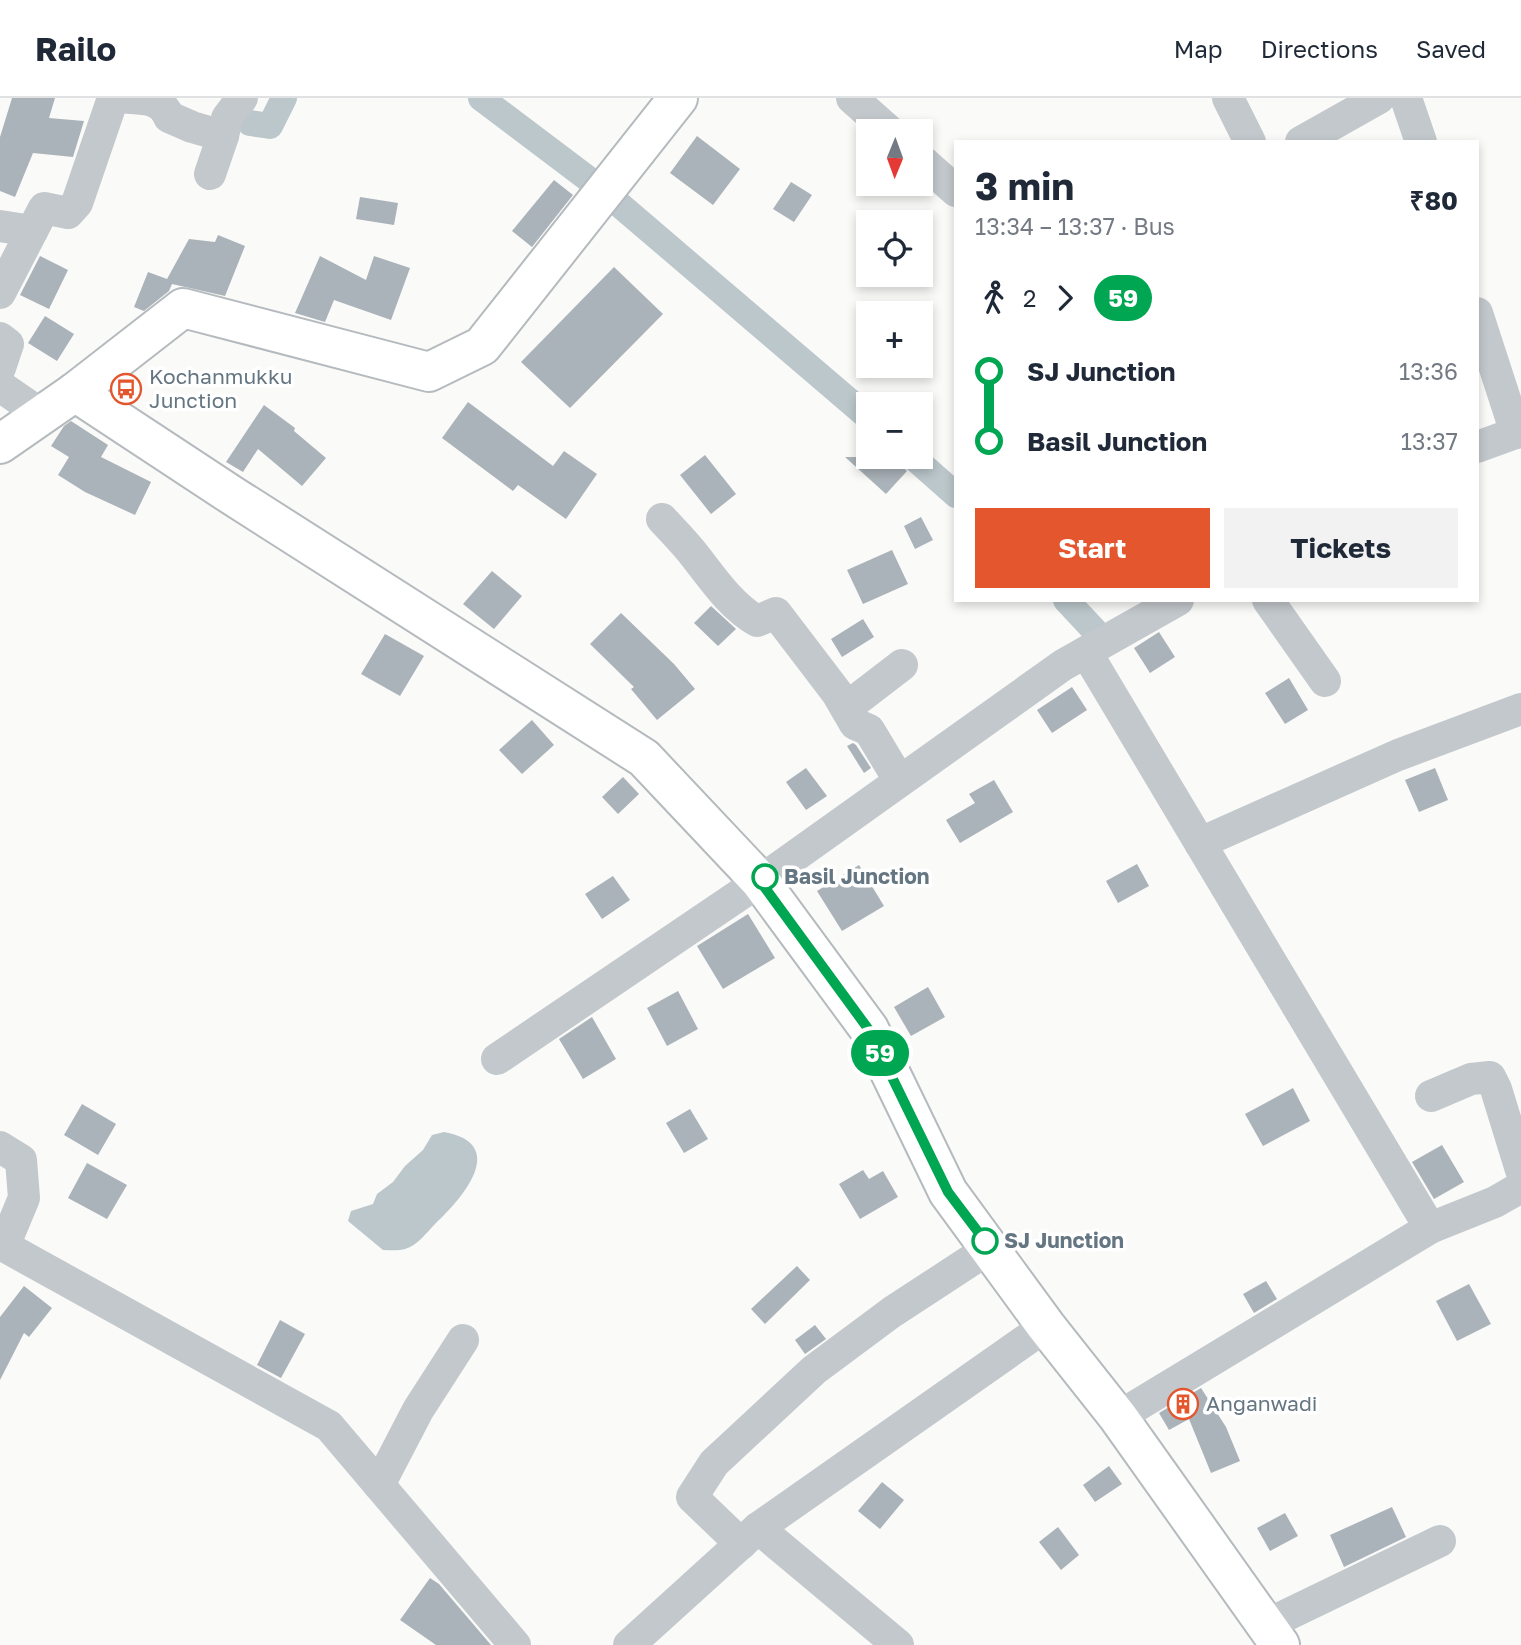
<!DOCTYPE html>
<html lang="en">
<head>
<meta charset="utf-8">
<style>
  :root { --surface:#fff; --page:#f2f2f3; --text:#1f2937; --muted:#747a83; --line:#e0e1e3; --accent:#e4572e }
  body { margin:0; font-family:"Golos Text",sans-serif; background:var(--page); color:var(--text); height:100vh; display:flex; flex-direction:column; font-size:26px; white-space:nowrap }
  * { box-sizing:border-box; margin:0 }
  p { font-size:23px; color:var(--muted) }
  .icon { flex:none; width:38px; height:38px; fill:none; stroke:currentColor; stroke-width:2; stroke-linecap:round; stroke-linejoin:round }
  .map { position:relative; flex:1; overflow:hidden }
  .details { position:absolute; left:954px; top:42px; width:525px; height:462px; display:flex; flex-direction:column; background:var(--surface); border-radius:0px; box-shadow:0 4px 10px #0003 }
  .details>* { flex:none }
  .badge { padding:0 14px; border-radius:23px; font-size:24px; line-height:46px }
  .needle { width:46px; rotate:181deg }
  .tools { position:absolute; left:856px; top:21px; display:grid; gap:14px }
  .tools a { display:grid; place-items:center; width:77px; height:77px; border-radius:0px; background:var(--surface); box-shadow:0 4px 10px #0003; font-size:35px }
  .map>.badge { position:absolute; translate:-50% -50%; box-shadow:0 0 0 4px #fff }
  .legs { display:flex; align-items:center; gap:10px; height:77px; padding:0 21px; font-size:23px }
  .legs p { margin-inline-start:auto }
  .head { display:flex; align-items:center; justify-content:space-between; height:119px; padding:0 21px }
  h1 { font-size:38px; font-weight:700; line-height:52px }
  .action { display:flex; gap:14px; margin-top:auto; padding:14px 21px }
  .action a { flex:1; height:80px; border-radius:0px; background:var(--accent); color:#fff; font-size:28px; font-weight:700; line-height:80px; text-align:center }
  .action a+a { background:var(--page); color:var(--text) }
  ul { padding:0 21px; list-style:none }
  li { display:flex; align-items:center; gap:24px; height:70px; font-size:26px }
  li i { display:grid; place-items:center; width:10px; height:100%; margin:0 9px; background:currentColor }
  li i::after { content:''; width:18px; height:18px; margin:-9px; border:5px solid; border-radius:50%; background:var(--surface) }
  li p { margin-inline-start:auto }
  li:first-child i { background:linear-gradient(#0000 50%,currentColor 0) }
  li:last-child i { background:linear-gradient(currentColor 50%,#0000 0) }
  header { display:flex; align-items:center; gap:42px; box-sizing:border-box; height:98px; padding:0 35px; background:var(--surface); border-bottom:2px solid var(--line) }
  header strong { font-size:33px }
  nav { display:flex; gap:38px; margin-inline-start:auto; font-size:24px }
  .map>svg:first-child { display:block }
</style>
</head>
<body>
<header>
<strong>Railo</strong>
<nav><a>Map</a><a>Directions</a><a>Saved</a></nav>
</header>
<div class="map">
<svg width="1521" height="1547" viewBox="0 0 1521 1547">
  <rect width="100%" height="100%" fill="#fafaf8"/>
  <!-- water -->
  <path fill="#bbc7cb" d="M444,1034C510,1046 462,1101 435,1126C426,1135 418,1147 405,1151C399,1153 390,1152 383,1152L348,1123L351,1113L373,1106L377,1096L393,1084L405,1068L423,1052L432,1037Z"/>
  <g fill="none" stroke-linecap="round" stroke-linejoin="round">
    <!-- canal -->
    <g stroke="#bbc7cb" stroke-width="26">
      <polyline points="481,0 587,80"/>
      <polyline points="250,25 270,28 284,0"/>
      <polyline points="614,102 868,319"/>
      <polyline points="913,359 956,397"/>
      <polyline points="1066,502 1095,533"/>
    </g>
  </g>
  <!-- building -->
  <g fill="#aab3b9">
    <polygon points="12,0 55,0 49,20 84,23 73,59 33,55 15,99 0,93 0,39"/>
    <polygon points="697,38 740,71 713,107 670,75"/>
    <polygon points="554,82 573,97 532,149 512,133"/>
    <polygon points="791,84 812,97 794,124 773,111"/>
    <polygon points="360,99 398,105 394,127 356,121"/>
    <polygon points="218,137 245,148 225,198 172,186 169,193 144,213 134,209 148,174 167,181 189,141 215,144"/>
    <polygon points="40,158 68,172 49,211 20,197"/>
    <polygon points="320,158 366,182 374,158 410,170 391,222 334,202 325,224 295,215"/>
    <polygon points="614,169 663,216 570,310 521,264"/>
    <polygon points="45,218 74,236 57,263 28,245"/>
    <polygon points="468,304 553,368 564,353 597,376 566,421 518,387 513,393 442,340"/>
    <polygon points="264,307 295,330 294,333 326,360 302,388 258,351 243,374 226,364"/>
    <polygon points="71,323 108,347 101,359 151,384 135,417 85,394 58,377 69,359 51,348 64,328"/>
    <polygon points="705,357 736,396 711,416 680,377"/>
    <polygon points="845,359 891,359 907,373 886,396"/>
    <polygon points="921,419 933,442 915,451 904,428"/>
    <polygon points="892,452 908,486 863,506 847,472"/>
    <polygon points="492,473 522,498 494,531 463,506"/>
    <polygon points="711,508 736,531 718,548 694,525"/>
    <polygon points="621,515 674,566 695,591 657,622 631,591 634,589 590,546"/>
    <polygon points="863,521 874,539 842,559 831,541"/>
    <polygon points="1159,534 1175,559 1150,575 1134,550"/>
    <polygon points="385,536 424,558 400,598 361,576"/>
    <polygon points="1289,580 1308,612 1285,626 1265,595"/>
    <polygon points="1072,589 1087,612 1052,635 1037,612"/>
    <polygon points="532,622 554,647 522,676 499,652"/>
    <polygon points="853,645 856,647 871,670 864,675 847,648"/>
    <polygon points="806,670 827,698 806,712 786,684"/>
    <polygon points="1435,670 1448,702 1419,714 1405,682"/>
    <polygon points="623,679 639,696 618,716 602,699"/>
    <polygon points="994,682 1013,714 960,745 946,722 975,705 969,696"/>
    <polygon points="1137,766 1149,788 1118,805 1106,783"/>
    <polygon points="859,767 884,808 842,833 817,793"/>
    <polygon points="613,778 630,802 602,821 585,796"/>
    <polygon points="748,816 775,860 723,891 697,848"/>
    <polygon points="928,889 945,919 911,938 894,909"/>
    <polygon points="678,893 698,931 667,948 647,910"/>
    <polygon points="592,919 616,961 583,981 559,941"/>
    <polygon points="1293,990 1310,1023 1263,1048 1245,1016"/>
    <polygon points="82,1006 116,1026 98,1057 64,1037"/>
    <polygon points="690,1011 708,1041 684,1055 666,1025"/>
    <polygon points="1442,1047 1464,1084 1434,1101 1412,1064"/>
    <polygon points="87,1065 127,1087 107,1121 68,1100"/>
    <polygon points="863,1072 869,1081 883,1073 898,1099 860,1121 839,1086"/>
    <polygon points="797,1168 810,1182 765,1226 751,1211"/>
    <polygon points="1266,1183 1277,1201 1254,1215 1243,1196"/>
    <polygon points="1469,1186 1491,1226 1457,1243 1436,1203"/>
    <polygon points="24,1188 52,1210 29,1239 24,1235 0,1282 0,1219"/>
    <polygon points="280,1222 305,1236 281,1280 257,1267"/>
    <polygon points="815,1227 826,1241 805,1256 795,1242"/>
    <polygon points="1201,1290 1226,1329 1240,1363 1211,1375 1189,1321 1169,1332 1159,1315"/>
    <polygon points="1109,1368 1122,1386 1095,1404 1083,1387"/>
    <polygon points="882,1384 904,1402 880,1431 858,1413"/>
    <polygon points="1392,1409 1406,1439 1344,1469 1330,1437"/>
    <polygon points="1285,1415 1298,1438 1270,1453 1257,1430"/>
    <polygon points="1058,1429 1079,1457 1061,1472 1039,1444"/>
    <polygon points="430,1480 439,1486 491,1547 436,1547 400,1522"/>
  </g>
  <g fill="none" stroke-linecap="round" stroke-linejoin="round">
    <!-- major casing -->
    <g stroke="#b5babe" stroke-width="42">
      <g id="major">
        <polyline points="75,294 233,398 644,660 760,783 869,931 948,1094 1046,1228 1118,1319 1280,1547"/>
        <polyline points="0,346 75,294 183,210 429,274 482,248 678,0"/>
      </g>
    </g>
    <!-- minor -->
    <g stroke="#c3c8cc" stroke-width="32">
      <path d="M129,0C146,1 162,1 169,19L192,29L223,38L227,20L242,0"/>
      <polyline points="852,0 889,33"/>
      <polyline points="1228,0 1250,44"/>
      <polyline points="1406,0 1421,44"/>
      <polyline points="1301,44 1379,0"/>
      <polyline points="920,61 956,93"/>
      <polyline points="210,76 223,38"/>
      <polyline points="0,128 32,133"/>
      <polyline points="0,195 44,110 68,115 77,105 113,0"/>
      <polyline points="1477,215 1516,335"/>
      <polyline points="0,240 8,246 0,270"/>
      <polyline points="0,288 42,317"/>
      <polyline points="1477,349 1521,333"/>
      <path d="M662,421C673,433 685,445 695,458C713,481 731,508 757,523L776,515L837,595L855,626L869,632L899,682"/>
      <polyline points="1268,502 1325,583"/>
      <polyline points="1086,554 1200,745 1398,657 1521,611"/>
      <polyline points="846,610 902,567"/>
      <polyline points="1200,745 1430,1130"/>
      <polyline points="497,961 760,783 1063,567 1178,502"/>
      <polyline points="1431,998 1471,981 1490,979 1496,991 1521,1072"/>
      <polyline points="0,1049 21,1062 24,1100 4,1148 329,1328 515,1547"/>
      <polyline points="1118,1319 1430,1130 1495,1104 1521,1089"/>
      <polyline points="379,1387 418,1312 463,1242"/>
      <polyline points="758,1430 898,1547"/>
      <polyline points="741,1446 692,1399 714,1365 814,1272 892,1214 990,1150"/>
      <polyline points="1266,1527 1440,1443"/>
      <polyline points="629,1547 758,1430 1046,1228"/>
    </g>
    <!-- major -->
    <use href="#major" stroke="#fff" stroke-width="38"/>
  </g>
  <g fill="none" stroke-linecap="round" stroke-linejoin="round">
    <!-- line-1 casing -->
    <g stroke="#fff" stroke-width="16">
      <polyline id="line-1" points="765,779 760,783 869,932 948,1094 985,1143"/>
    </g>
    <!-- line-1 -->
    <use href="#line-1" stroke="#00a651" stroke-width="10"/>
  </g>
  <!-- icons -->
  <defs>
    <g id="bus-ring" transform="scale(1.575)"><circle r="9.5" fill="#fff" stroke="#e4572e" stroke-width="1.5"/><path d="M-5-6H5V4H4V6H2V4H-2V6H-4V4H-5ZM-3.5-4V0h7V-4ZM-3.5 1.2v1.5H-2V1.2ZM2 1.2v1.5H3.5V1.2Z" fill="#e4572e"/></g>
    <g id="building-ring" transform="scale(1.575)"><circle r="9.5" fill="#fff" stroke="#e4572e" stroke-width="1.5"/><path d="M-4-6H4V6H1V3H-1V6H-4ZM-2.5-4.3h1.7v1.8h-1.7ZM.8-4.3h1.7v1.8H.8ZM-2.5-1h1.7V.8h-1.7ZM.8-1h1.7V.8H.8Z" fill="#e4572e"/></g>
  </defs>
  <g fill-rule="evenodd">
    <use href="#bus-ring" x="126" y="291"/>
    <use href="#building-ring" x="1183" y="1306"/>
  </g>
  <!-- markers -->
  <g fill="#fff" stroke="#00a651" stroke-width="3.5">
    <circle cx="765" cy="779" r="12"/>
    <circle cx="985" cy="1143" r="12"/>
  </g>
  <g text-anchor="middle" stroke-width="7" stroke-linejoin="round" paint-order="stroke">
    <!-- poi labels -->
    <g font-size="21" fill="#657683" stroke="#fff" text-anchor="start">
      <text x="149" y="286">Kochanmukku<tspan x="149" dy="24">Junction</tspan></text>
      <text x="1206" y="1313">Anganwadi</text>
    </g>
    <!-- stop labels -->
    <g font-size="21" font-weight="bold" fill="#657683" stroke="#fff" text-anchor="start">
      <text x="784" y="786">Basil Junction</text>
      <text x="1004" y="1150">SJ Junction</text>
    </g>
  </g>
</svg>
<div class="tools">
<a><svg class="needle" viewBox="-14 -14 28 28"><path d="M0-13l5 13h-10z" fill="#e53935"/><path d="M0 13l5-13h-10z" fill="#747a83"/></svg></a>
<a><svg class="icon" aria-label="locate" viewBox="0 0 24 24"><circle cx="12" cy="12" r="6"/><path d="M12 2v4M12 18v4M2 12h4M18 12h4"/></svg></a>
<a>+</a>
<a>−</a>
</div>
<b class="badge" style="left:880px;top:955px;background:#00a651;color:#fff">59</b>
<section class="details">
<div class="head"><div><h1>3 min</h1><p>13:34 – 13:37 · Bus</p></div><b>₹80</b></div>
<div class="legs"><svg class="icon" aria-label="walk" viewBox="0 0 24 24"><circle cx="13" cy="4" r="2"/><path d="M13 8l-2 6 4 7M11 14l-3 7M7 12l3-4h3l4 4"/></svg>2<svg class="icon" aria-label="forward" viewBox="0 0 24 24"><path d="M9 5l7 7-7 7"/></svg><b class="badge" style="background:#00a651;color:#fff">59</b></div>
<ul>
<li><i style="color:#00a651"></i><b>SJ Junction</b><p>13:36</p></li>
<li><i style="color:#00a651"></i><b>Basil Junction</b><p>13:37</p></li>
</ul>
<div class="action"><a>Start</a><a>Tickets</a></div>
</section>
</div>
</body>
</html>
